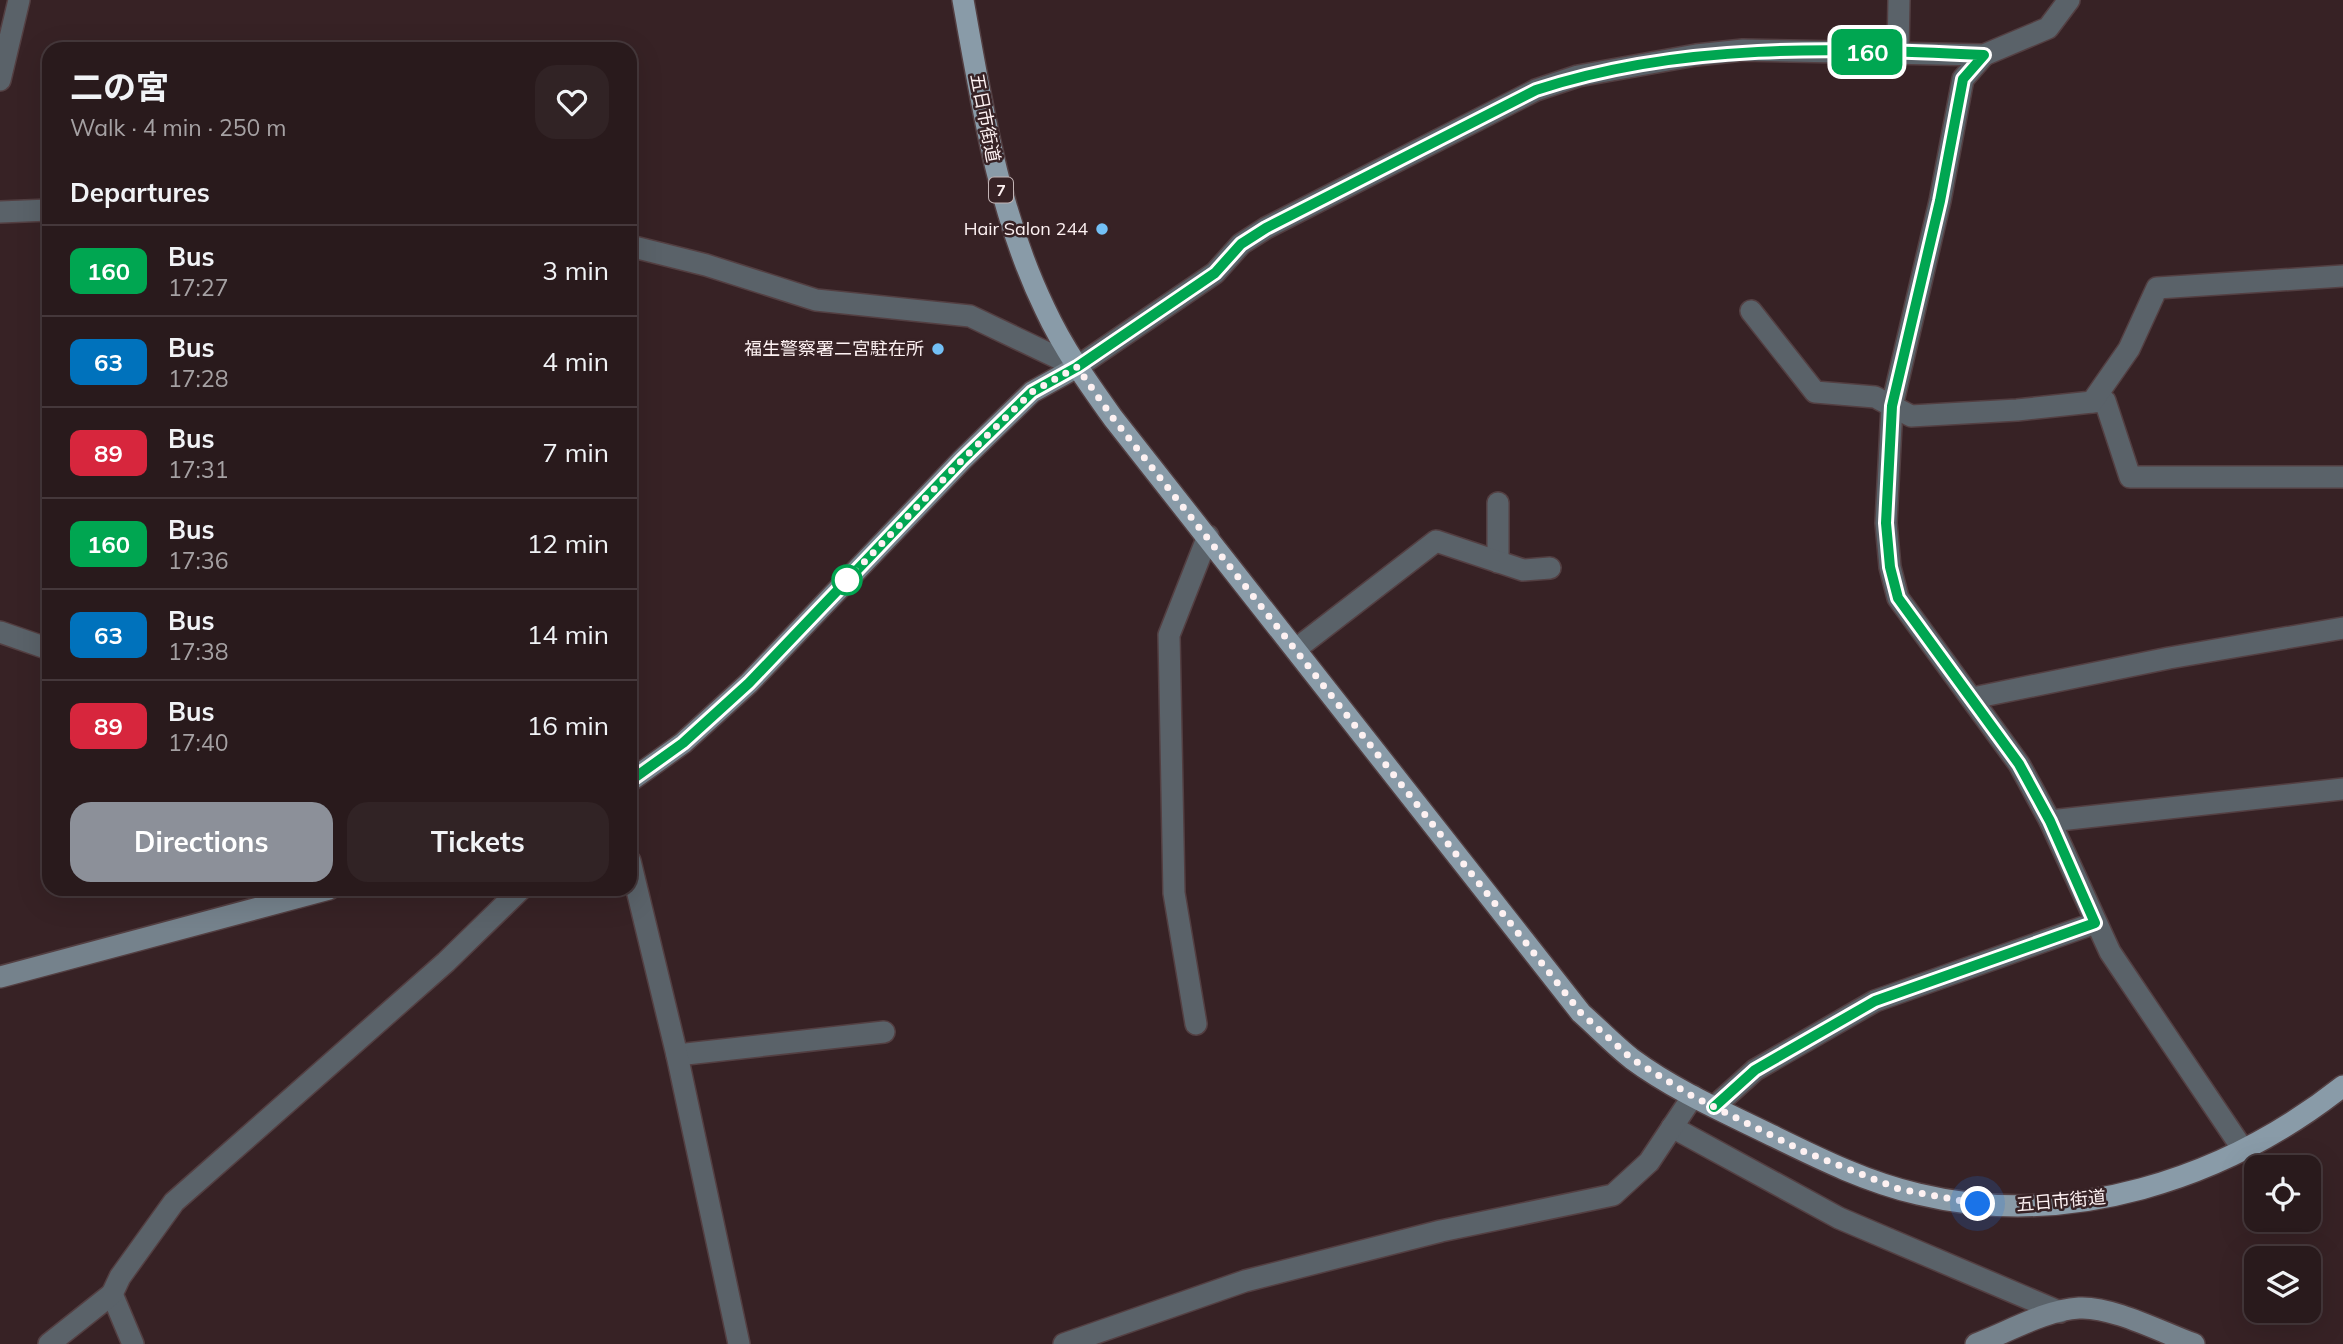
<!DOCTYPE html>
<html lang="en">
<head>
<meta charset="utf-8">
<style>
  :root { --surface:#291a1c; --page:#312325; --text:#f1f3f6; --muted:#a5a1a3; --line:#45383b; --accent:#8c9099 }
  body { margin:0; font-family:Mulish,"Noto Sans JP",sans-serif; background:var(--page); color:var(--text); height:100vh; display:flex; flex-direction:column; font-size:26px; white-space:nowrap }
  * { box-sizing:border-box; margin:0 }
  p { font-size:23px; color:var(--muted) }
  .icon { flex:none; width:38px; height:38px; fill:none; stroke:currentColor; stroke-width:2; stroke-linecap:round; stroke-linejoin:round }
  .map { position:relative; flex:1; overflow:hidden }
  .panel { position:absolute; left:42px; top:42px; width:595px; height:854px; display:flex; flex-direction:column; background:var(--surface); border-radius:21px; box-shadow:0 7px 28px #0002,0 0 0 2px var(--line) }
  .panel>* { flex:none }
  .badge { padding:0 14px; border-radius:10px; font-size:24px; line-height:46px }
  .buttons { position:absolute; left:2244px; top:1155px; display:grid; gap:14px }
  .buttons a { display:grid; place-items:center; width:77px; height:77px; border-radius:14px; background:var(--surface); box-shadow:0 7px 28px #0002,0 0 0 2px var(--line); font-size:35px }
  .you { position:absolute; width:35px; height:35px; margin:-18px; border:5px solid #fff; border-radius:50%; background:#1a73e8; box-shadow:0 0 0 10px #1a73e833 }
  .map>.badge { position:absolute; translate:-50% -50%; box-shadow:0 0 0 4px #fff }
  h2 { padding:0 28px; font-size:26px; line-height:63px }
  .round { display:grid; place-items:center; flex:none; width:74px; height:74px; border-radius:21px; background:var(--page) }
  .summary { display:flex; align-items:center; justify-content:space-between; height:119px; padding:0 28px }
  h1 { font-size:33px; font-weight:700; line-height:52px }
  .primary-button { display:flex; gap:14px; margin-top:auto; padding:14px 28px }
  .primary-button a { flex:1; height:80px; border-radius:21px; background:var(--accent); color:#fff; font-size:28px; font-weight:700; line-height:80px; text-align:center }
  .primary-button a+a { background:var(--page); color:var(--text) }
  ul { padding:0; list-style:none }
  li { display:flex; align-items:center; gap:21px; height:91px; padding:0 28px; border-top:2px solid var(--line) }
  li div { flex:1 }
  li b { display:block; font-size:26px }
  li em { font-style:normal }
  li .badge { min-width:77px; font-weight:700; text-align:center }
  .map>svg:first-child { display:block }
</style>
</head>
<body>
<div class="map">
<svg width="2343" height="1344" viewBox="0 0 2343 1344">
  <rect width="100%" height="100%" fill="#372225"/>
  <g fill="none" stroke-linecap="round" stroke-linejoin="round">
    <!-- lane casing -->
    <g stroke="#533f42" stroke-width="24">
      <g id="lane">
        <polyline points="1751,311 1815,392 1875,397 1892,406"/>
        <polyline points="2092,402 2105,401 2130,477 2343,477"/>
        <polyline points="1498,503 1498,562"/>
        <polyline points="0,632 49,649"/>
        <polyline points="1296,649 1436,541 1523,570 1550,568"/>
        <polyline points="1973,698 2169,658 2343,628"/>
        <polyline points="1196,1024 1174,893 1169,635 1208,536"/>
        <polyline points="677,1055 884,1032"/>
        <polyline points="1714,1107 1755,1070 1875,1001 2095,923"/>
        <polyline points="112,1294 133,1344"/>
      </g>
    </g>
    <!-- street casing -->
    <g stroke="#533f42" stroke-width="24">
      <g id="street">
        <polyline points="1898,52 1899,0"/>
        <polyline points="1984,55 1963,79 1940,201 1892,406 1886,523 1890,567 1898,598 2019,764 2050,821 2110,952 2242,1148"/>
        <polyline points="0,80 19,0"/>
        <polyline points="0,212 49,210"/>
        <polyline points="630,246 706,265 816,300 970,316 1077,367 1215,273 1241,244 1266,228 1536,90 1578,76 1696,55 1743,50 1984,55 2048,28 2069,0"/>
        <polyline points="1892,406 1911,416 2017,410 2092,402 2129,349 2157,288 2343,276"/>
        <polyline points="2050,821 2343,789"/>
        <polyline points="630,861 677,1055 739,1344"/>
        <polyline points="1672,1127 1839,1218 2060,1312"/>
        <polyline points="49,1344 112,1294 120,1277 174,1202 446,962 521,889"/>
        <polyline points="1064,1344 1245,1281 1441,1231 1613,1195 1649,1162 1693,1096"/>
      </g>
    </g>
    <!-- secondary casing -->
    <g stroke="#533f42" stroke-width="24">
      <g id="secondary">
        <polyline points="630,781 683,743 749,683 962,460 1032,392 1077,367"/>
        <polyline points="0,977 329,889"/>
        <path d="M1976,1344C2008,1332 2045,1310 2079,1308C2112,1306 2163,1333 2194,1344"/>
      </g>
    </g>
    <!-- primary casing -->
    <g stroke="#533f42" stroke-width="24">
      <path id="primary" d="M963,0C982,105 998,212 1045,309C1063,348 1088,383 1113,418L1581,1013C1598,1028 1614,1045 1632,1059C1674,1090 1724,1112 1771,1135C1818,1158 1866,1182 1918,1194C2067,1230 2224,1180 2343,1086"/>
    </g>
    <!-- lane -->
    <use href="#lane" stroke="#5a6269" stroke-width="21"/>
    <!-- street -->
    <use href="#street" stroke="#5a6269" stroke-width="21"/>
    <!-- secondary -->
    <use href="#secondary" stroke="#75828c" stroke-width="21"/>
    <!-- primary -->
    <use href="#primary" stroke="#899ba8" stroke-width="21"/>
  </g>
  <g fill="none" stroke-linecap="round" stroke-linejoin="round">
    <!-- line casing -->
    <g stroke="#fff" stroke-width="16">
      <path id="line" d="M630,781L683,743L749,683L962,460L1032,392L1077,367L1215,273L1241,244L1266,228L1536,90C1683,42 1832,48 1984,55L1963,79L1940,201L1892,406L1886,523L1890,567L1898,598L2019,764L2050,821L2095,923L1875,1001L1755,1070L1714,1107"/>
    </g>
    <!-- line -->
    <use href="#line" stroke="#00a651" stroke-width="10"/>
    <!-- walk -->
    <polyline stroke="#fdf1f2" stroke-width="7" stroke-dasharray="0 12.6" points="847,580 962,460 1032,392 1077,367 1113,418 1581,1013 1632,1059 1692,1096 1805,1152 1899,1189 1978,1204"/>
  </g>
  <!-- markers -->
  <g fill="#73c0f6" stroke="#372225" stroke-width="2.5">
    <circle cx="1102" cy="229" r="7"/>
    <circle cx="938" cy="349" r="7"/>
  </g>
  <circle fill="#fff" stroke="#00a651" stroke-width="3.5" cx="847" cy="580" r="14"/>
  <g text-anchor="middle" stroke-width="5" stroke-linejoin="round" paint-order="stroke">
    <!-- shield labels -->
    <rect fill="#372225" stroke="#c2b3b4" stroke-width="2" x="989" y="177.5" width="24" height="25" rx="5"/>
    <g font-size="16" font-weight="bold" fill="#fdf1f2">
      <text x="1001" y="196">7</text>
    </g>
    <!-- street labels -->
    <g font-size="18" fill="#fdf1f2" stroke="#372225">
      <text transform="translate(985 118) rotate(79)" y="6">五日市街道</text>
      <text transform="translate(2061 1201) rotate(-5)" y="6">五日市街道</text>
    </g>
    <!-- poi labels -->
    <g font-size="18" fill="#fdf1f2" stroke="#372225" text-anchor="end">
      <text x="1088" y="235">Hair Salon 244</text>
      <text x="924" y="355">福生警察署二宮駐在所</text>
    </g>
  </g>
</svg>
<div class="buttons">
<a><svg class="icon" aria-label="locate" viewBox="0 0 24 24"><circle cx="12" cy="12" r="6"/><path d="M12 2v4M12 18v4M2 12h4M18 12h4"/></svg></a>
<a><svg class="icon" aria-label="layers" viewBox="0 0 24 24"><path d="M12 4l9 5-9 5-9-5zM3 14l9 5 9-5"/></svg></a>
</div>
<div class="you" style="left:1978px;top:1204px"></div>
<b class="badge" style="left:1867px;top:52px;background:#00a651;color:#fff">160</b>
<section class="panel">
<div class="summary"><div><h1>二の宮</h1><p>Walk · 4 min · 250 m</p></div><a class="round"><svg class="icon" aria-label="heart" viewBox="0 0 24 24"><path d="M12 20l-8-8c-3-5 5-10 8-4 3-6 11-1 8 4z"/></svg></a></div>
<h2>Departures</h2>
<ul>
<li><span class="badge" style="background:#00a651;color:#fff">160</span><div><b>Bus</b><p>17:27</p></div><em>3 min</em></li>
<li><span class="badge" style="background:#0072bc;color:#fff">63</span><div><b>Bus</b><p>17:28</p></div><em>4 min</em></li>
<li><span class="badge" style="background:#d7263d;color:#fff">89</span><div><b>Bus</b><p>17:31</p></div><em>7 min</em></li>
<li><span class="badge" style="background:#00a651;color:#fff">160</span><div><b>Bus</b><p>17:36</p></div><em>12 min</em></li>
<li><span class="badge" style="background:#0072bc;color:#fff">63</span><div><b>Bus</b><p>17:38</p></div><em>14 min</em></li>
<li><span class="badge" style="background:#d7263d;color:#fff">89</span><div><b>Bus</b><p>17:40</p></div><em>16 min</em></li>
</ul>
<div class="primary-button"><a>Directions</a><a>Tickets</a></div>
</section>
</div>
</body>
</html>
